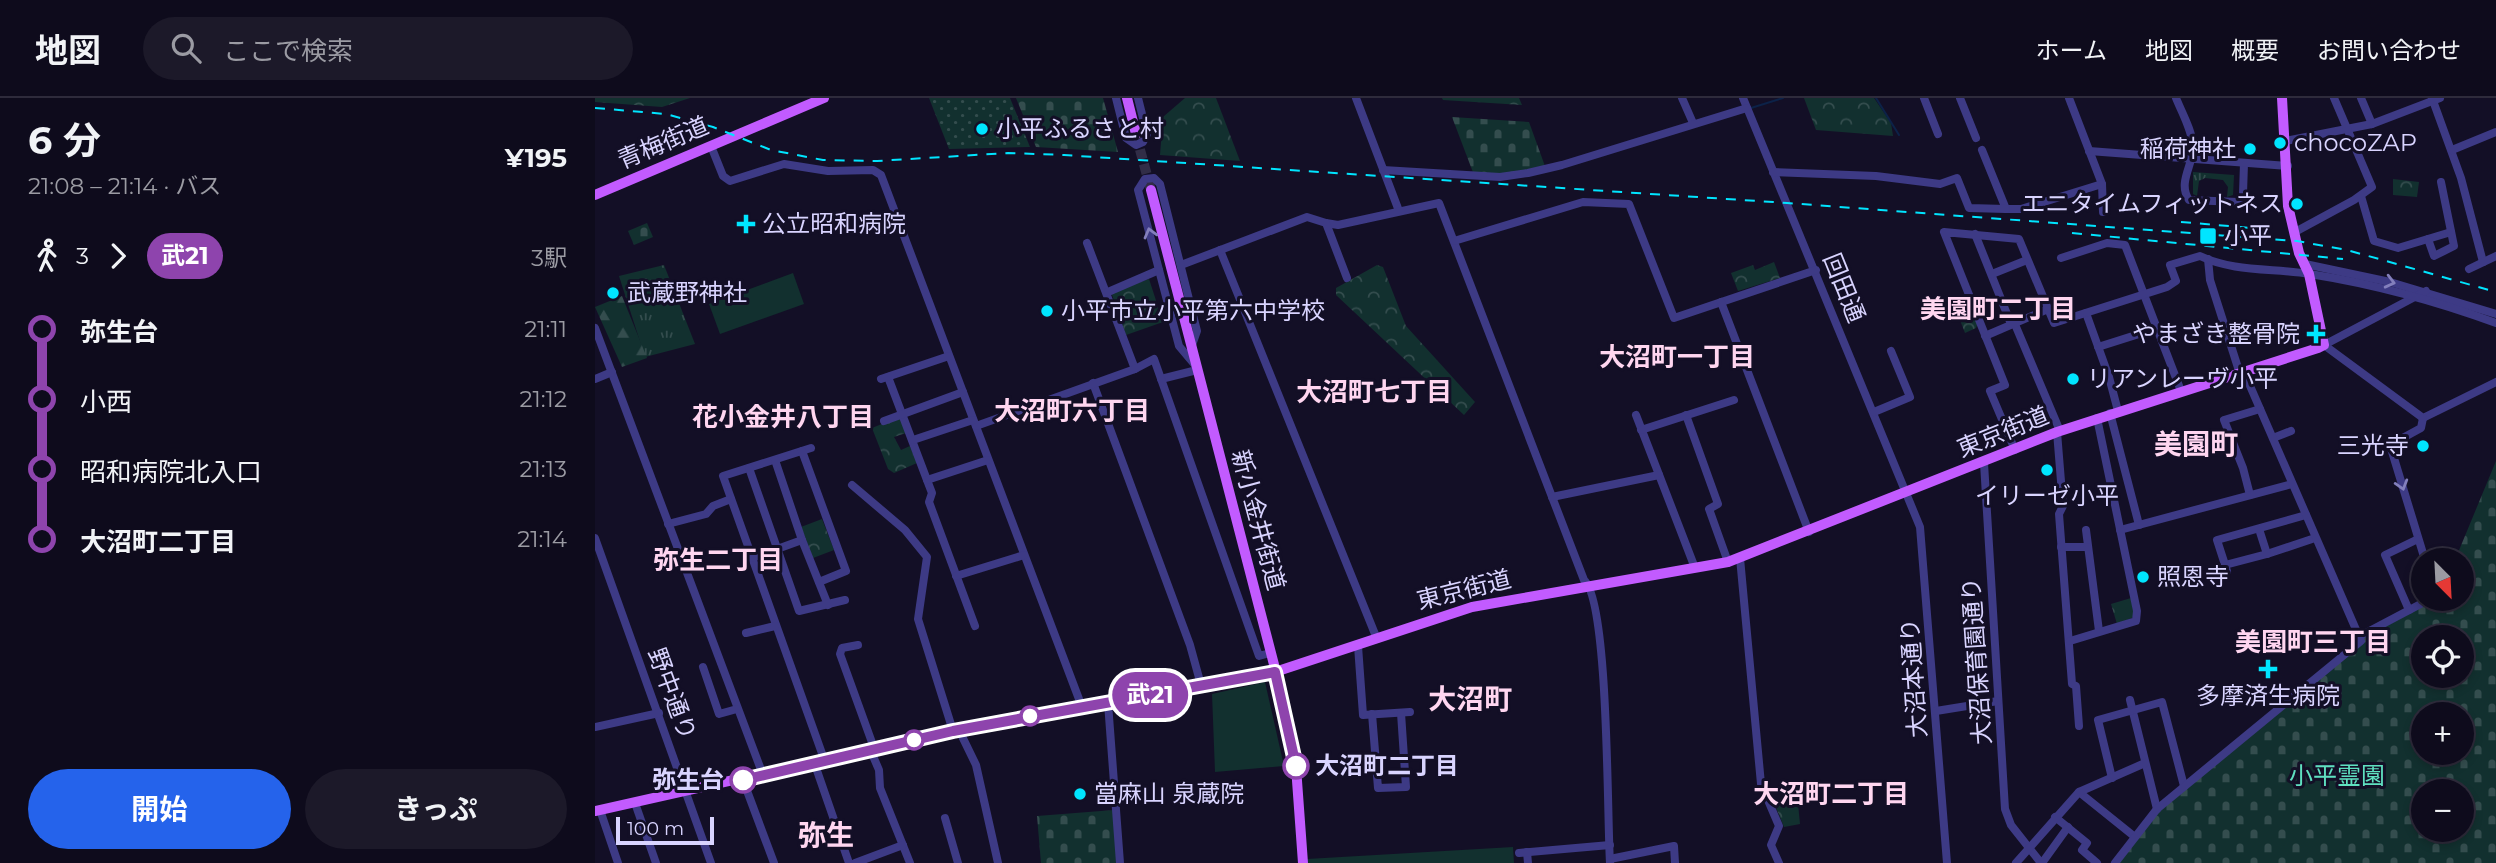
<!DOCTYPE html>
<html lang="ja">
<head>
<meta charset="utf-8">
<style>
  :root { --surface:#0e0b1c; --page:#1c1929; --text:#f1f3f6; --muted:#9b9ba3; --line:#2e2b3b; --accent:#2563eb }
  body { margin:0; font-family:Montserrat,"Noto Sans JP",sans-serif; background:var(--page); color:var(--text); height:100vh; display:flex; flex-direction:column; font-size:26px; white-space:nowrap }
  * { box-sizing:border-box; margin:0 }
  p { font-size:23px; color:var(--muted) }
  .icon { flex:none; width:38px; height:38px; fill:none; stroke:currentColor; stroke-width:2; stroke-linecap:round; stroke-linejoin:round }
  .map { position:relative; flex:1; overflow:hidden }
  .details { display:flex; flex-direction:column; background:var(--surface); width:595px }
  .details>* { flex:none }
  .badge { padding:0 14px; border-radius:23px; font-size:24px; line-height:46px }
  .needle { width:46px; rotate:156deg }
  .tools { position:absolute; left:1816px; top:450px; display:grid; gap:14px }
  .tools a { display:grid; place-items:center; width:63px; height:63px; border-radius:50%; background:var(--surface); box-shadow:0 4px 10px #0003,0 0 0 2px var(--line); font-size:35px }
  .scale { position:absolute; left:21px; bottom:18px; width:98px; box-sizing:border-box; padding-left:7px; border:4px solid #d9d4ff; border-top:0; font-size:19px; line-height:24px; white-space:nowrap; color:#d9d4ff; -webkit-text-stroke:5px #130f26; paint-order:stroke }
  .map>.badge { position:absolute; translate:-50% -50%; box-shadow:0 0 0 4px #fff }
  .legs { display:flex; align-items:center; gap:10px; height:77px; padding:0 28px; font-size:23px }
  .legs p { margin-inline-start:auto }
  .headline { display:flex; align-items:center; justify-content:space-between; height:119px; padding:0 28px }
  h1 { font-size:38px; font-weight:700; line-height:52px }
  .primary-button { display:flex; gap:14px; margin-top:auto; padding:14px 28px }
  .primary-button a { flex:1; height:80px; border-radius:42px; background:var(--accent); color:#fff; font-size:28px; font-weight:700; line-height:80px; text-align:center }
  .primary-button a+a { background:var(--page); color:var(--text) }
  ul { padding:0 28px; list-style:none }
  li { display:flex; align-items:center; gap:24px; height:70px; font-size:26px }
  li i { display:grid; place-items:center; width:10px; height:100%; margin:0 9px; background:currentColor }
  li i::after { content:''; width:18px; height:18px; margin:-9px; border:5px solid; border-radius:50%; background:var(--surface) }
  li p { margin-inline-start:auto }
  li:first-child i { background:linear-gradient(#0000 50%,currentColor 0) }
  li:last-child i { background:linear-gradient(currentColor 50%,#0000 0) }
  header { display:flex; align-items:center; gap:42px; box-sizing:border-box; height:98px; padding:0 35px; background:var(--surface); border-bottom:2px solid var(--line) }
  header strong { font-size:33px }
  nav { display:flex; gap:38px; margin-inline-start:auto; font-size:24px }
  .search { width:490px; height:63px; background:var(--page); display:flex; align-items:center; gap:18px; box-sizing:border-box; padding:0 24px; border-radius:38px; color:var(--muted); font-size:26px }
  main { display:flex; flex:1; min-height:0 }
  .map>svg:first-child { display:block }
</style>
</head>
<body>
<header>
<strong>地図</strong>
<div class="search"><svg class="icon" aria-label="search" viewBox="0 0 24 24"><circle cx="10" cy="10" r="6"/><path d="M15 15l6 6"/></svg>ここで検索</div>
<nav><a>ホーム</a><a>地図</a><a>概要</a><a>お問い合わせ</a></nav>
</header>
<main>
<section class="details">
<div class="headline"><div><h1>6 分</h1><p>21:08 – 21:14 · バス</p></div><b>¥195</b></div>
<div class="legs"><svg class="icon" aria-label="walk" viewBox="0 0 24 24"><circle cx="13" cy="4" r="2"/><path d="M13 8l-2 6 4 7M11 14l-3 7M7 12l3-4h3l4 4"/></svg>3<svg class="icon" aria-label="forward" viewBox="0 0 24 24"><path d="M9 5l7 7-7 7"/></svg><b class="badge" style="background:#8e44ad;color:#fff">武21</b><p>3駅</p></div>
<ul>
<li><i style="color:#8e44ad"></i><b>弥生台</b><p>21:11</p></li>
<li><i style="color:#8e44ad"></i><span>小西</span><p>21:12</p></li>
<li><i style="color:#8e44ad"></i><span>昭和病院北入口</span><p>21:13</p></li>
<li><i style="color:#8e44ad"></i><b>大沼町二丁目</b><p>21:14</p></li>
</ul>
<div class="primary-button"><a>開始</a><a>きっぷ</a></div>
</section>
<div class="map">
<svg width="1901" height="765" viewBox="0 0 1901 765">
  <defs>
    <pattern id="grass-tufts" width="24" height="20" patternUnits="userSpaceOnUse" patternTransform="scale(1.75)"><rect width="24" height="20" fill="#12302f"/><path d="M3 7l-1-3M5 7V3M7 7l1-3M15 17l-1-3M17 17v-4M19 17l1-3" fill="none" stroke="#344d4e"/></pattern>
    <pattern id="forest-firs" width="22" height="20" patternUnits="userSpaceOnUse" patternTransform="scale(1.75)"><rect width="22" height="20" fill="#12302f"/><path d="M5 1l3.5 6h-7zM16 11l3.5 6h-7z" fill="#344d4e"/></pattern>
    <pattern id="cemetery-stones" width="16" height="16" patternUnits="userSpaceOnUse" patternTransform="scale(1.75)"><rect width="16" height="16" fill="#12302f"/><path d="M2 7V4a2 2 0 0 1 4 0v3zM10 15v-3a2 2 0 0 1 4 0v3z" fill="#344d4e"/></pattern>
    <pattern id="park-crowns" width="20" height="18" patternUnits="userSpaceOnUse" patternTransform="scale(1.75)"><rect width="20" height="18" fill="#12302f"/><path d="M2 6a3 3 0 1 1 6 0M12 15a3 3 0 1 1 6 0" fill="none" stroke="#344d4e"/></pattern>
    <pattern id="garden-dots" width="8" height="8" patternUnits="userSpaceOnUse" patternTransform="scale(1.75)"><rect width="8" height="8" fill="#12302f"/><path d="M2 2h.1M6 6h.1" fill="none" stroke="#344d4e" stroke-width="1.8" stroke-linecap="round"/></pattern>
  </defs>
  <rect width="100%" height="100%" fill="#130f26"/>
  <!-- grass -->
  <g fill="url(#grass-tufts)">
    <polygon points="1598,74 1639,77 1638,97 1632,99 1633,89 1628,82 1610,80 1604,83 1602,98 1598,96"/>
    <polygon points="69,167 100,246 50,259 24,178"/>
  </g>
  <!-- forest -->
  <polygon fill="url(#forest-firs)" points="27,198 52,260 27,269 0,209"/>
  <!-- cemetery -->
  <g fill="url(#cemetery-stones)" fill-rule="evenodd">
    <polygon points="421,0 508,0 523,54 441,49"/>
    <polygon points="857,19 934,24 951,71 933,75 879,77"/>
    <polygon points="52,125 58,139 39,147 33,133"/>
    <path d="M1901,363V765H1524L1561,716L1768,537L1843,501L1867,500V462H1860ZM1829,539H1867V578H1829ZM1829,616H1867V654H1829ZM1829,693H1867V732H1829Z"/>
    <polygon points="519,712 523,765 446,765 442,718"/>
  </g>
  <!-- park -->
  <g fill="url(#park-crowns)">
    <polygon points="0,0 95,0 67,9 0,4"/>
    <polygon points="590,0 621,0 645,63 565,57 568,19"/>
    <polygon points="847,0 924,0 927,7 848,2"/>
    <polygon points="1209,0 1279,0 1296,25 1298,38 1221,32"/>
    <polygon points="1798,81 1824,84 1822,99 1798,97"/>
    <polygon points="1179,164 1185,180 1143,193 1136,175 1158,167 1160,172"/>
    <polygon points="782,167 788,169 811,228 880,304 869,317 741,197 741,190"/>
    <polygon points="554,181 568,224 531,237 516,194"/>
    <polygon points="1371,198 1383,225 1381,230 1370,235 1358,204"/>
    <polygon points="304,319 311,335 299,339 306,352 315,348 322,365 299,375 293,371 277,330"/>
    <polygon points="227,421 239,452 218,460 206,429"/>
    <polygon points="1536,500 1539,519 1522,526 1516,506"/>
    <polygon points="1203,706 1205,726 1189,729 1180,707"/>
  </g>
  <!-- garden -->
  <polygon fill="url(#garden-dots)" points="334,0 415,0 435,49 354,51"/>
  <!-- pitch -->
  <g fill="#12302f">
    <polygon points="198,175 209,206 125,236 114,206"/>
    <polygon points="670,584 689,668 620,674 617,596"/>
    <polygon points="918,749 919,765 712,765 712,761"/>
  </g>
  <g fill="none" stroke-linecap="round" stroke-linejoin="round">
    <!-- stream -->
    <g stroke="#0c2248" stroke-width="2">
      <polyline points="1281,0 1304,37"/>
      <polyline points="1156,10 1188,0"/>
    </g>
    <!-- major-tunnel -->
    <polyline stroke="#312d47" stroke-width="10" stroke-dasharray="10 5" stroke-linecap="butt" points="541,37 556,92"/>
    <!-- minor -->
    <g stroke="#3d3a85" stroke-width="8">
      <polyline points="521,0 531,40 541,47 548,44 552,36 543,0"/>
      <polyline points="761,0 804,113"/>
      <polyline points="1087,0 1098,25"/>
      <polyline points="1148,0 1325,429 1352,765"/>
      <polyline points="1329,0 1343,36"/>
      <polyline points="1365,0 1381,40"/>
      <polyline points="1474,0 1507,86 1508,114"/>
      <path d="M1581,0C1587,15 1597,32 1598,48C1599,66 1582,84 1594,102L1643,104L1648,96L1649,65"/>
      <polyline points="1766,0 1777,26"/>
      <polyline points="1837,0 1866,80 1888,164"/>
      <polyline points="1690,43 1777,26 1845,0"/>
      <polyline points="116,48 128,78 135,83 189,66 233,73 278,72 286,77 487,609"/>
      <polyline points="1387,52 1411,111 1426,111 1507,86"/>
      <polyline points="1857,52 1901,34"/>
      <polyline points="1494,53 1693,68"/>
      <polyline points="788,72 905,79 933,75 967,67 1152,10"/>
      <polyline points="1178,74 1281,78 1345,86 1362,80 1374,110 1411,111"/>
      <polyline points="1766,98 1779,143 1803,150 1856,134"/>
      <path d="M731,125L743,127L844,105L989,482C1014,503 1012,720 1015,765"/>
      <polyline points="1700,134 1759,102 1777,89 1739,0"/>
      <polyline points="1380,136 1416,226"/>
      <polyline points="1833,141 1839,158 1859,148 1846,84"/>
      <polyline points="859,143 988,104 1034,106 1079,220 1221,172"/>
      <polyline points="492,145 540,271"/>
      <polyline points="625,152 782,541"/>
      <polyline points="1466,160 1512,145 1530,147 1586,293"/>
      <polyline points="1613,161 1615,182 1645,276"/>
      <polyline points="1710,166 1795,184 1901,216"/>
      <polyline points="586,167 712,119 731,125 752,180"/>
      <polyline points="1874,171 1901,158"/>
      <polyline points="1397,176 1432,162"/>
      <polyline points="1831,193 1729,247 1828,320 1901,284"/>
      <polyline points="513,194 564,172"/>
      <polyline points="1126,204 1214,434"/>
      <polyline points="1491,215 1514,279 1523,313"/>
      <polyline points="1419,224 1465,333"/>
      <polyline points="0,230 168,677"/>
      <polyline points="1390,238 1453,211"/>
      <polyline points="1503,249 1563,230"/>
      <polyline points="596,250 602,233 565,86 559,80 550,81 543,92 584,248 600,267"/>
      <polyline points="293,279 332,382 337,395 334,404 380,528"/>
      <polyline points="0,281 17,274"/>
      <polyline points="286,281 354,258"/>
      <polyline points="566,281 602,272"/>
      <polyline points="498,285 595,547 606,587"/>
      <polyline points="1279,314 1315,299 1296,253"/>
      <polyline points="1515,315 1544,427"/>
      <polyline points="1041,317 1100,470"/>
      <polyline points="1091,317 1123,406 1114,411 1133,464"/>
      <polyline points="1828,320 1826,330 1795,347 1830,462"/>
      <polyline points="289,323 368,294"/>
      <polyline points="381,328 540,271 559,261 664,558 675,555"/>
      <polyline points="1046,332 1139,302"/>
      <polyline points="1462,334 1468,408 1464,416 1477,586 1481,588 1484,628"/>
      <polyline points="1678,340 1696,333"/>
      <polyline points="318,342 378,322"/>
      <polyline points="216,350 128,378 229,661"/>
      <path d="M1420,352L1395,293L1410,287L1349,134L1424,141L1459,225L1572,189L1581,183L1575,167L1605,158C1638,174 1679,170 1715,176C1778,186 1841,203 1901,225"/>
      <polyline points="207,353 251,473 224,484"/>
      <polyline points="180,362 207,442 233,507"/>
      <polyline points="1389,365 1410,711 1416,727 1446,765"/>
      <polyline points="154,370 204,513 250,502"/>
      <polyline points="332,382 393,362"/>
      <polyline points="257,387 310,432 332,459 323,521 358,633"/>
      <polyline points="1655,397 1648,370 1629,322 1665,311"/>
      <polyline points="957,399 1064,377"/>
      <polyline points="73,426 111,416 118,408 136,401"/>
      <polyline points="1491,432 1504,533"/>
      <polyline points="1525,432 1697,386"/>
      <polyline points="0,440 116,765"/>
      <polyline points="1466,449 1492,449"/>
      <polyline points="1672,456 1720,440"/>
      <polyline points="157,460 207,442"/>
      <polyline points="1145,460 1166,686 1184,728 1176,747 1184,765"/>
      <polyline points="1630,467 1672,456 1664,431"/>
      <polyline points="1632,473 1622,442 1711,417"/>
      <polyline points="361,478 429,457"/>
      <polyline points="1814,512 1790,457 1823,441"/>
      <polyline points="151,535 180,528"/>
      <polyline points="1765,538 1837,500"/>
      <polyline points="1475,543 1541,523 1542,513 1502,320"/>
      <polyline points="263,547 247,550 245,556 279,650"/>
      <polyline points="763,548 768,617 815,614"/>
      <polyline points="108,569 124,616 142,611"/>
      <polyline points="1535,602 1562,711"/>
      <polyline points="513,605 525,765"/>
      <polyline points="1341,613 1403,603"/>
      <polyline points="777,616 783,690 811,689 806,615"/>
      <polyline points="0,629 64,615"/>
      <polyline points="364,632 381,667 403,765"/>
      <polyline points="275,651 284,672 285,690 315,765"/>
      <polyline points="219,664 254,765"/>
      <polyline points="1517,680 1503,622 1567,604 1589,688"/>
      <polyline points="148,682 179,765"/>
      <polyline points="1484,694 1540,739"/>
      <polyline points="40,705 61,765"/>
      <polyline points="5,712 23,765"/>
      <polyline points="1460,719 1492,745 1487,752 1502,765"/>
      <polyline points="350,720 363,765"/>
      <polyline points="932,754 933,765"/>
      <polyline points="924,755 1015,747"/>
      <polyline points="1015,761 1079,748 1080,765"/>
      <polyline points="260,765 308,747"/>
      <polyline points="1421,765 1484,694 1550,665"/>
      <polyline points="1447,765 1473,729"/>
      <polyline points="1520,765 1562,711 1766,543 1649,274"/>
    </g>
    <!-- major -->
    <g stroke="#c25bff" stroke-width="10">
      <polyline points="532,0 541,36"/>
      <polyline points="556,92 690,609 701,669 708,765"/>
      <polyline points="0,97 229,0"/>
      <polyline points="0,713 361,632 680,574 877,509 1133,464 1462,334 1723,250 1729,247 1714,176 1704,155 1693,108 1687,0"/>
    </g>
    <!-- rail -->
    <g stroke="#00e5ff" stroke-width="2" stroke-dasharray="10 9" stroke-linecap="butt">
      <polyline points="0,10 71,16 118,29 176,52 228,62 282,63 413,55 469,57 1192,105 1702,143 1752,152 1901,194"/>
      <polyline points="1586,124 1680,132"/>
      <polyline points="1477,135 1748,161"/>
    </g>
  </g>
  <!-- one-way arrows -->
  <defs><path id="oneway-chevron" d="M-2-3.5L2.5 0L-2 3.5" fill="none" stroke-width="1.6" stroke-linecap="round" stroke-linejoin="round" transform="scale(1.75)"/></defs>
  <g stroke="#837fbc">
    <use href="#oneway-chevron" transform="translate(555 135) rotate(-105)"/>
    <use href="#oneway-chevron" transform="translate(1795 184) rotate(14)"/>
    <use href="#oneway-chevron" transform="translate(1807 387) rotate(73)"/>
  </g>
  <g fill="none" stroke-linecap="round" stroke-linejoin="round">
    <!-- line-1 casing -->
    <g stroke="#fff" stroke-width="16">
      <polyline id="line-1" points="148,682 358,633 680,574 701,668"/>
    </g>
    <!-- line-1 -->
    <use href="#line-1" stroke="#8e44ad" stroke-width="10"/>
  </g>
  <!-- markers -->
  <g fill="#00e5ff" stroke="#130f26" stroke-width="2.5">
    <circle cx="387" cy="31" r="7"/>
    <circle cx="1685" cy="45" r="7"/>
    <circle cx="1655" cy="51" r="7"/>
    <circle cx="1702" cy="106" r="7"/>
    <path d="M147.5 115.5h7v7h7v7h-7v7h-7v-7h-7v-7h7z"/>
    <rect x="1604" y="129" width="18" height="18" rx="3.5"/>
    <circle cx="18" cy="195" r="7"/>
    <circle cx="452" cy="213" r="7"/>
    <path d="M1717.5 225.5h7v7h7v7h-7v7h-7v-7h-7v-7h7z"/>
    <circle cx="1478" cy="281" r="7"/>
    <circle cx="1828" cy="348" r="7"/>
    <circle cx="1452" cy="372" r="7"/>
    <circle cx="1548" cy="479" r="7"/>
    <path d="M1669.5 560.5h7v7h7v7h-7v7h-7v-7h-7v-7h7z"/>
    <circle cx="485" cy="696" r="7"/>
  </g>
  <g fill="#fff" stroke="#8e44ad" stroke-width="3.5">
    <circle cx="435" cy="618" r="9"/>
    <circle cx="319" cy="642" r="9"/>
    <circle cx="701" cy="668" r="12"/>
    <circle cx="148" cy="682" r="12"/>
  </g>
  <g text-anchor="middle" stroke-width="6" stroke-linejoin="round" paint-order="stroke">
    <!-- poi labels -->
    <g font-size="24" fill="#d9d4ff" stroke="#130f26" text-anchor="start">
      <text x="401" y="39">小平ふるさと村</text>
      <text x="1699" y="53">chocoZAP</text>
      <text x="1641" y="59" text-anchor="end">稲荷神社</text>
      <text x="1688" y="114" text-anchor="end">エニタイムフィットネス</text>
      <text x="167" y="134">公立昭和病院</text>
      <text x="1629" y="146">小平</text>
      <text x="32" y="203">武蔵野神社</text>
      <text x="466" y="221">小平市立小平第六中学校</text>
      <text x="1705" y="244" text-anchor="end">やまざき整骨院</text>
      <text x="1492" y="289">リアンレーヴ小平</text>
      <text x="1814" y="356" text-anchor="end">三光寺</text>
      <text x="1452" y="406" text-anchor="middle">イリーゼ小平</text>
      <text x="1562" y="487">照恩寺</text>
      <text x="1673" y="606" text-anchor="middle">多摩済生病院</text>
      <text x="499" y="704">當麻山 泉蔵院</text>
    </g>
    <!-- street labels -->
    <g font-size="24" fill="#d9d4ff" stroke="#130f26">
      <text transform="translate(68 45) rotate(-23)" y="8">青梅街道</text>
      <text transform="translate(1249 190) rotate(68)" y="8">回田通</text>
      <text transform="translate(1408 334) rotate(-22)" y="8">東京街道</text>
      <text transform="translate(663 422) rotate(75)" y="8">新小金井街道</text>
      <text transform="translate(869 492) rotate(-14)" y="8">東京街道</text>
      <text transform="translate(1382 563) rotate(-94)" y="8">大沼保育園通り</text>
      <text transform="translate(1319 580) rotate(-94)" y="8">大沼本通り</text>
      <text transform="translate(77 596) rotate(70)" y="8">野中通り</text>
    </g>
    <!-- stop labels -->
    <g font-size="24" font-weight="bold" fill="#d9d4ff" stroke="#130f26" text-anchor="start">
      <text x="720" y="676">大沼町二丁目</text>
      <text x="129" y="690" text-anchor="end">弥生台</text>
    </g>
    <!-- park labels -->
    <g font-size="24" fill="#5fe0c0" stroke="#130f26">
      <text x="1742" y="686">小平霊園</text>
    </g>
    <!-- neighbourhood labels -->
    <g font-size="26" font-weight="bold" fill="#ffd6f0" stroke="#130f26">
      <text x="1403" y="220">美園町二丁目</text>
      <text x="1082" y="268">大沼町一丁目</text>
      <text x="779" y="303">大沼町七丁目</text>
      <text x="477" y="322">大沼町六丁目</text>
      <text x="188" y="328">花小金井八丁目</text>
      <text x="123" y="471">弥生二丁目</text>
      <text x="1718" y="553">美園町三丁目</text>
      <text x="1236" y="705">大沼町二丁目</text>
    </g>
    <!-- quarter labels -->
    <g font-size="28" font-weight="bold" fill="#ffd6f0" stroke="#130f26">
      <text x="1601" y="356">美園町</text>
      <text x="875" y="611">大沼町</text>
      <text x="231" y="747">弥生</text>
    </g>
  </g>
</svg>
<div class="tools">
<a><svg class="needle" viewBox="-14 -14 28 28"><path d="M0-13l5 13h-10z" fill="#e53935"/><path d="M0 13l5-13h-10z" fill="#9b9ba3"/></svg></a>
<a><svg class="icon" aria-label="locate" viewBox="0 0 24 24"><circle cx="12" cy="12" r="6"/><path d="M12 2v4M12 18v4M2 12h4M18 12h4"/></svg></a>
<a>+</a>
<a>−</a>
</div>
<div class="scale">100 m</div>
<b class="badge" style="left:555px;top:597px;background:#8e44ad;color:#fff">武21</b>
</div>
</main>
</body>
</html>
